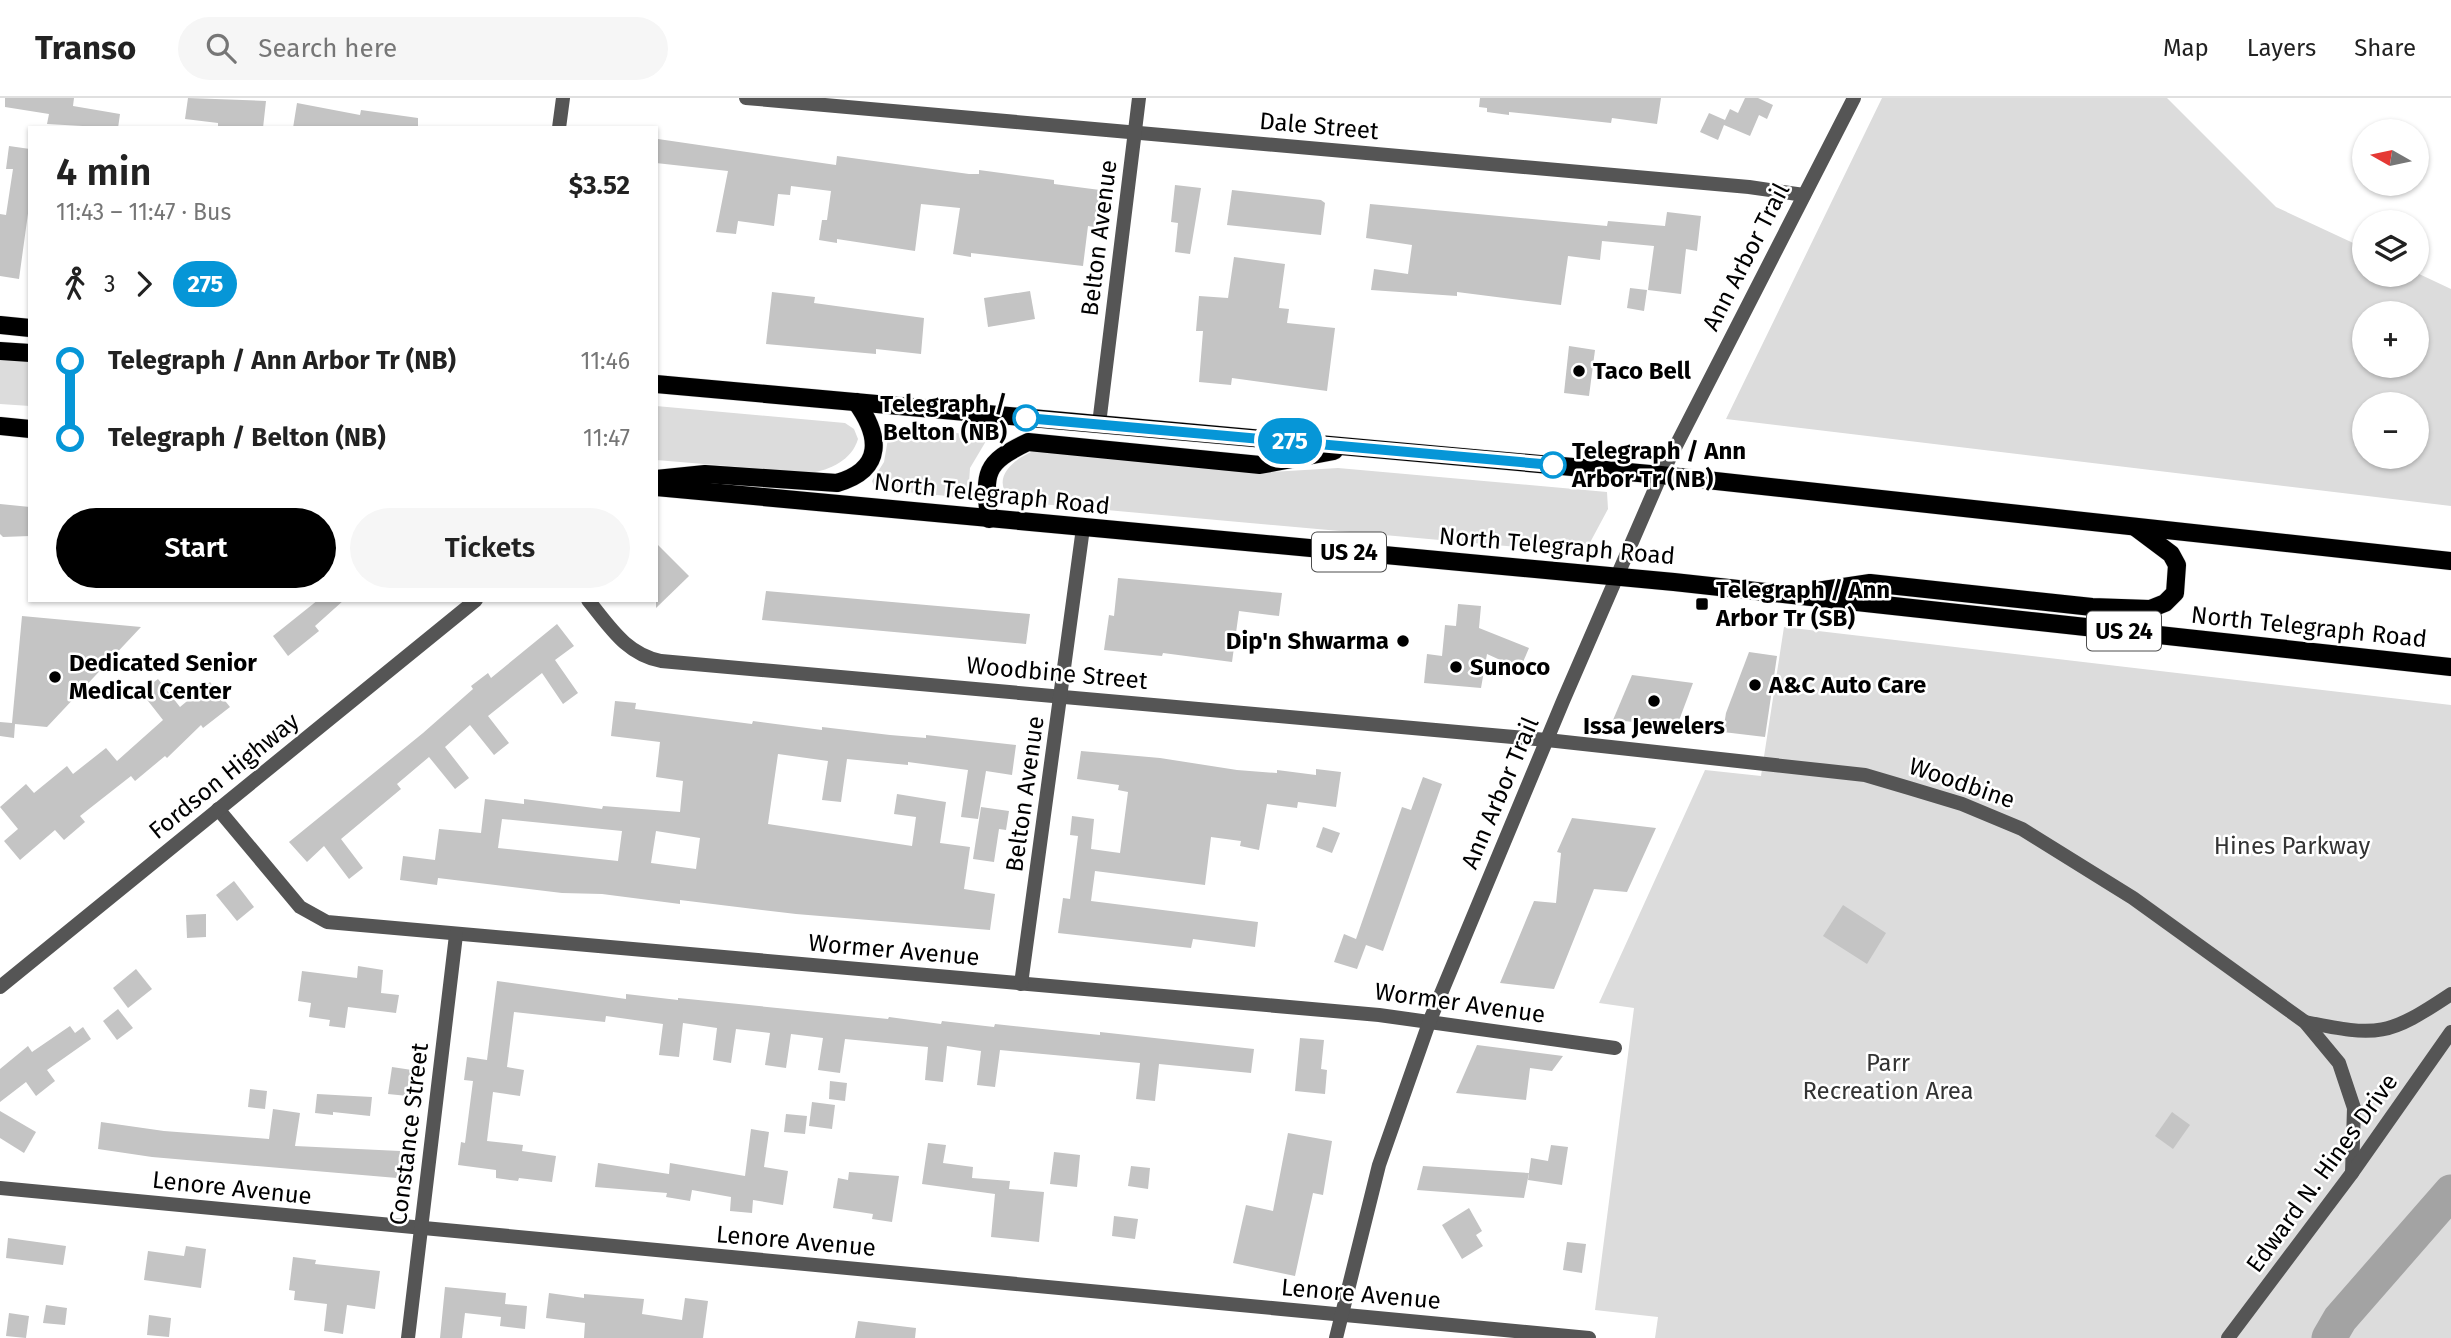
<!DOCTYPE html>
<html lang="en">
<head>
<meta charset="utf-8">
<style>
  :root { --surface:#fff; --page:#f6f6f6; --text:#222; --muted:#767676; --line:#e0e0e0; --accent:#000 }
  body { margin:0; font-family:"Fira Sans",sans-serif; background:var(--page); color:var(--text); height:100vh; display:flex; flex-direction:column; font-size:26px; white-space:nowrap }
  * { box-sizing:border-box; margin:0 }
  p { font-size:23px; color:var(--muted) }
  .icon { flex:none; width:38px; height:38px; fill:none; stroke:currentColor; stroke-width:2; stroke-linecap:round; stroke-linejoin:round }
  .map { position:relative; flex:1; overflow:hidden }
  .sheet { position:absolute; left:28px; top:28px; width:630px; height:476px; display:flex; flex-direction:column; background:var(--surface); border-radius:0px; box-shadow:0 2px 5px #0004 }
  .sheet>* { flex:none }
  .badge { padding:0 14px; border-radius:23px; font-size:24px; line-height:46px }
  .needle { width:46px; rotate:279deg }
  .buttons { position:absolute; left:2352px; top:21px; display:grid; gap:14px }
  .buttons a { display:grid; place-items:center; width:77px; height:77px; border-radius:50%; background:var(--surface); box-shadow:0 2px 5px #0004; font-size:35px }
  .map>.badge { position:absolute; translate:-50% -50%; box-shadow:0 0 0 4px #fff }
  .legs { display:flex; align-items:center; gap:10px; height:77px; padding:0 28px; font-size:23px }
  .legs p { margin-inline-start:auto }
  .head { display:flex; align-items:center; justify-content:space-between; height:119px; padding:0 28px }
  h1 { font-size:38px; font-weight:600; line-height:52px }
  .primary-button { display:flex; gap:14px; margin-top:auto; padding:14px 28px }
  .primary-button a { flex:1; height:80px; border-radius:42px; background:var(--accent); color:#fff; font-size:28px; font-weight:600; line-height:80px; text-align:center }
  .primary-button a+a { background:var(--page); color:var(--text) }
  ul { padding:0 28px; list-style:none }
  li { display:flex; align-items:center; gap:24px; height:77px; font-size:26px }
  li i { display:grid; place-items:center; width:10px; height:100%; margin:0 9px; background:currentColor }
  li i::after { content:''; width:18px; height:18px; margin:-9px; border:5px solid; border-radius:50%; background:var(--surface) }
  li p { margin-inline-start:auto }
  li:first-child i { background:linear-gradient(#0000 50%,currentColor 0) }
  li:last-child i { background:linear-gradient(currentColor 50%,#0000 0) }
  header { display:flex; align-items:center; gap:42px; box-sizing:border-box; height:98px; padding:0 35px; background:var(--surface); border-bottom:2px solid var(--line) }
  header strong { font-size:33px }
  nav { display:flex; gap:38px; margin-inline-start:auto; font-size:24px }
  .search { width:490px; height:63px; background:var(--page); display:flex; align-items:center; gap:18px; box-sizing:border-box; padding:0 24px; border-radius:38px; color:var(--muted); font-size:26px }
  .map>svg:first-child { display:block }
</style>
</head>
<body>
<header>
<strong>Transo</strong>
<div class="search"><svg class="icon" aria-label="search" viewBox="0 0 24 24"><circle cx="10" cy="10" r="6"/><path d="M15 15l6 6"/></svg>Search here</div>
<nav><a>Map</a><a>Layers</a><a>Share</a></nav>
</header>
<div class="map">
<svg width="2451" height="1240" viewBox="0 0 2451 1240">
  <rect width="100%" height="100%" fill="#fff"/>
  <!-- green -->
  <g fill="#dcdcdc" fill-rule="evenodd">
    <path d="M1882,0H2167L2276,109L2364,150V177L2417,175L2451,191V408L1726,321ZM2364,215H2417V268H2364ZM2417,306V359H2364V306Z"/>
    <polygon points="0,260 30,262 30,308 0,306"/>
    <path d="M656,308L845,325L854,331L858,341C852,362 830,372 810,375L656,362Z"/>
    <polygon points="890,329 989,338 970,370 968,400 875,391 872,383 884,364"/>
    <path d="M1034,353L1271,374L1338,370L1607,394L1608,411L1586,452L1572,454L1007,403L1009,399C991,379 1015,360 1034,353Z"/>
    <polygon points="1784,529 2451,607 2451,1240 1655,1240 1658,1219 1595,1212 1634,910 1599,905 1705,672 1761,678"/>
  </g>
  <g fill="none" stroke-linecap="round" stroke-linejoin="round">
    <!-- river -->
    <polyline stroke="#a3a3a3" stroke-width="35" points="2329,1240 2340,1221 2451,1094"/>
  </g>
  <!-- building -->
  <g fill="#c4c4c4" fill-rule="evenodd">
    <polygon points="5,0 74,0 73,8 120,16 118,30 47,26 49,16 5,9"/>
    <polygon points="188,0 266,3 263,30 218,30 218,25 185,21"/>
    <polygon points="1480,0 1661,0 1657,26 1612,20 1611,25 1509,14 1509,17 1487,14 1487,10 1479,9"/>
    <polygon points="1745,0 1758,0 1773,7 1767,21 1759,17 1750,38 1724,27 1718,42 1700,34 1709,15 1725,22 1730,11 1738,15"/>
    <polygon points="297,5 360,17 361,12 418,20 418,30 293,30"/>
    <polygon points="658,41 836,67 837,58 969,76 979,76 979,72 1054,82 1054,86 1100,92 1094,129 1088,128 1083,168 971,155 971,159 953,156 960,110 921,106 915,153 837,141 837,145 819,142 822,122 827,122 831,93 791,88 790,97 778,96 774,128 738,123 736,136 716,134 728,73 656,65"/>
    <polygon points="9,48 30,51 30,101 19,181 0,178 0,116 6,117 13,71 6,71"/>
    <polygon points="1175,87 1201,90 1190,156 1175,154 1178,125 1171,124"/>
    <polygon points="1232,92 1321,102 1325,105 1321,137 1227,127"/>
    <polygon points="1370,106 1607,128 1608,123 1665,128 1667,114 1701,118 1697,153 1686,151 1681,196 1648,192 1654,148 1602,143 1600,162 1568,158 1561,207 1457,194 1457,198 1371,192 1374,171 1408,176 1412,147 1366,140"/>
    <polygon points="1234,159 1285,166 1279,210 1289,211 1287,225 1335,230 1327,293 1232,280 1231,287 1199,284 1203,233 1196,233 1199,198 1228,200"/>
    <polygon points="1630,190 1647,192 1644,213 1627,210"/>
    <polygon points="1030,193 1035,221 988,229 984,200"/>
    <polygon points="772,194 815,199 814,205 924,220 921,256 876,251 876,256 766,246"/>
    <polygon points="1569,248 1595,252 1589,298 1564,295"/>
    <polygon points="0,406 30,409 30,438 3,439 0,436"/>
    <polygon points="656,445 689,478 656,510"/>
    <polygon points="1118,480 1282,495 1279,518 1239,513 1232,564 1163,555 1162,558 1104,552 1109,517 1114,518"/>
    <polygon points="766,493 1030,516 1026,546 762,522"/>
    <polygon points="318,502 344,502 315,528 319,533 288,558 273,538"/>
    <polygon points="1458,506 1481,508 1479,530 1529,550 1520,571 1487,556 1481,590 1424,585 1427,556 1442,558 1445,527 1456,528"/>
    <polygon points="22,518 141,529 47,629 15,626 14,640 0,638 0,624 12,625"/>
    <polygon points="557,526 574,548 555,562 578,595 563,606 542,575 488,618 509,645 494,657 470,627 445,649 469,680 455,691 429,659 397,686 401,691 341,741 363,770 349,781 324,748 307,764 289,744 423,635 473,591 471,588 488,575 491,580"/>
    <polygon points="1749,554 1777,558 1765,639 1723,634 1726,615"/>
    <polygon points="1632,577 1693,585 1677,628 1613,622"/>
    <polygon points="158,581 180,609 210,584 230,609 203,630 201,627 167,660 165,658 135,683 131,678 80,718 85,724 64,742 55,732 20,762 4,743 18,731 0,709 26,686 34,695 67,668 73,676 106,650 117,663 163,622 141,594"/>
    <path d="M615,603L636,605L635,611L752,626L753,623L822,632V629L890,637L926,640V637L1016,647L1012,677L986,673L978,721L961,719L968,672L908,664V667L847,661L841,704L822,702L828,663L778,656L768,726L912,748L916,719L894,716L897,696L946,704L940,745L970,749L964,791L995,796L990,832L796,816L680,802V806L602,796L562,795L438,780L437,787L400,782L403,758L435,762L439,731L481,735L485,701L524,706V701L602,711L603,708L680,714L683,683L656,679L660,644L611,638ZM502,721L622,733L618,763L498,750ZM656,733L700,740L696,771L651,765Z"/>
    <polygon points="1081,653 1160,660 1237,672 1277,675 1277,672 1316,677 1316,671 1341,674 1336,709 1298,704 1297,710 1267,706 1259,752 1240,748 1241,743 1211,739 1205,787 1095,773 1091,803 1258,824 1255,849 1193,841 1191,850 1058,835 1063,800 1070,801 1078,738 1070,737 1072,718 1094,721 1091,751 1120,755 1128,694 1118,692 1119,687 1077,681"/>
    <polygon points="1423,679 1442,686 1383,853 1366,847 1357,871 1334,864 1344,836 1356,841 1402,709 1411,712"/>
    <polygon points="981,709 1009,713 1006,732 999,731 994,764 973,761"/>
    <polygon points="1572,720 1656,730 1627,794 1594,791 1554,891 1500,885 1534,803 1556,805 1561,755 1557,754"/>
    <polygon points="1323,729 1340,735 1332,755 1316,749"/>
    <polygon points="234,783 254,809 237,823 216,797"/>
    <polygon points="1843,807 1886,835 1867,866 1823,838"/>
    <polygon points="206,816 206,839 187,840 186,817"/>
    <polygon points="358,868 383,872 381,895 399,897 396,915 348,909 345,930 329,928 330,922 309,919 311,905 298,903 302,873 357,880"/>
    <polygon points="136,871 152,891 128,910 113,890"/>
    <polygon points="497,883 626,901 626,896 678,902 678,900 888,921 889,919 941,926 942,923 994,929 995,926 1100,937 1100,934 1254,951 1251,975 1159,966 1155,1003 1136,1001 1140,965 1000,952 995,989 977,987 981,953 947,948 943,984 925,982 928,949 845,941 840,975 818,972 823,940 791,936 786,970 765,967 770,935 736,931 731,965 713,962 717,930 683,925 679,959 659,957 663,926 606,918 605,924 514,914 507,969 524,972 520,998 493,994 487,1043 523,1047 522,1053 556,1058 552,1084 519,1080 518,1083 496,1080 496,1072 458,1067 461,1044 465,1045 473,983 464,982 467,959 487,962"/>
    <polygon points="118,911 133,930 117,942 103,923"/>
    <polygon points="70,928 75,935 83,929 91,941 47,972 55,983 36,998 26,984 0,1004 0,971 28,948 32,954"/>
    <polygon points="1300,940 1324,942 1321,971 1327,972 1325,996 1295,993"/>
    <polygon points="1477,947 1563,958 1552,973 1530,970 1526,1002 1456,995"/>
    <polygon points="392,969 412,972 408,998 388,996"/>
    <polygon points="830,983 847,985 845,1003 829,1001"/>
    <polygon points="250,991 267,993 265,1011 248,1009"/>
    <polygon points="317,996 372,999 370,1018 333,1014 333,1017 315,1015"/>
    <polygon points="812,1004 835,1007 832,1031 809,1028"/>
    <polygon points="273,1011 300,1015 295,1048 400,1053 397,1080 152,1059 98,1051 101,1024 164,1033 269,1041"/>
    <polygon points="0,1013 36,1034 24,1055 0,1040"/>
    <polygon points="2172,1014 2190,1027 2173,1051 2155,1038"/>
    <polygon points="786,1016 807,1018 805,1036 784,1034"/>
    <polygon points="751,1031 769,1034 764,1069 788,1073 783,1107 753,1102 752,1115 730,1113 731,1099 692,1092 690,1103 666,1099 667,1095 595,1089 598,1065 669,1076 670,1065 745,1078"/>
    <polygon points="1288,1035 1332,1043 1323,1097 1313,1095 1295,1178 1233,1165 1246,1107 1273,1113"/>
    <polygon points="928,1045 946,1047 943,1065 973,1069 972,1080 1010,1083 1009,1091 1044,1094 1039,1144 991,1139 995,1096 922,1086"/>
    <polygon points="1551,1047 1568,1049 1562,1087 1528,1082 1531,1060 1548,1063"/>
    <polygon points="1054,1054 1080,1057 1077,1089 1050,1086"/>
    <polygon points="1131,1068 1150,1070 1148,1091 1128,1088"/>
    <polygon points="1423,1068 1529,1075 1524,1100 1417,1092"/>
    <polygon points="849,1074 899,1078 892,1124 872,1121 873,1116 833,1110 838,1080 848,1082"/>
    <polygon points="1469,1110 1482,1133 1476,1137 1483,1148 1462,1161 1442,1127"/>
    <polygon points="1114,1118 1138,1121 1135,1141 1112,1138"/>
    <polygon points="8,1140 66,1148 63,1167 6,1160"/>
    <polygon points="1567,1144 1586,1146 1582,1175 1563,1172"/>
    <polygon points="186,1148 206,1151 201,1190 144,1182 148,1153 184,1158"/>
    <polygon points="293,1159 316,1162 315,1166 380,1173 375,1211 347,1207 343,1236 324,1233 327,1206 294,1202 295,1193 289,1192"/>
    <polygon points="445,1189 506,1195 505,1206 527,1208 525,1231 500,1228 501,1219 465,1215 462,1240 440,1240"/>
    <polygon points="549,1195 584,1200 584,1196 644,1201 642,1216 682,1222 685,1200 708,1203 703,1240 584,1240 585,1225 546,1220"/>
    <polygon points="46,1207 67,1210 65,1227 43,1225"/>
    <polygon points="9,1215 29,1218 26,1240 6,1238"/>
    <polygon points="149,1217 171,1220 169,1239 147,1237"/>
    <polygon points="858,1223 916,1230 915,1240 855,1240"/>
  </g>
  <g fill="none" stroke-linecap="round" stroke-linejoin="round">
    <!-- primary casing -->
    <g stroke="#dbdbdb" stroke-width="19">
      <g id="primary">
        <polyline points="0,227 30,230"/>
        <polyline points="0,253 30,255"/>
        <polyline points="656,286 1661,377 2451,463"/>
        <polyline points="0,328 30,331"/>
        <path d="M656,381L705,376L837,385C885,371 880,337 856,304"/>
        <polyline points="656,389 1674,484 2451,569"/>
        <path d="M989,421C984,374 984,365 1028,344L1260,367L1334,353"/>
        <polyline points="1817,493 1870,485 2092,509 2150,511 2165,505 2175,495 2177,467 2171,456 2135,429"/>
      </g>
    </g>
    <!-- minor -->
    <g stroke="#555" stroke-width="14">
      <polyline points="746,0 1749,89 1804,97"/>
      <polyline points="559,30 563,0"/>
      <polyline points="1099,326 1139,0"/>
      <path d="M588,502C610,529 626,556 661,563L1547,642L1865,677L1909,690L1962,706L2022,731L2133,800L2305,924L2339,965L2354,1010L2352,1075"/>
      <polyline points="218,711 300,809 327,824 1379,917 1615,950"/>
      <polyline points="1021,886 1083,430"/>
      <polyline points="0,889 476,502"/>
      <path d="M2305,924C2379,939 2388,938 2451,896"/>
      <polyline points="0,1090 1589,1240"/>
      <polyline points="408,1240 456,837"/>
    </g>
    <!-- tertiary -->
    <g stroke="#555" stroke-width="14">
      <polyline points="1336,1240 1379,1067 1430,922 1563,603 1661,377 1854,0"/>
      <polyline points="2228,1240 2352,1075 2451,934"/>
    </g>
    <!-- primary -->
    <use href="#primary" stroke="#000" stroke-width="18"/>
  </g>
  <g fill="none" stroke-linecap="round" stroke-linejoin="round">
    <!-- line-1 casing -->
    <g stroke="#fff" stroke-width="16">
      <polyline id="line-1" points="1026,320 1553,367"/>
    </g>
    <!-- line-1 -->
    <use href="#line-1" stroke="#0696d7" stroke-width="10"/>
  </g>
  <!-- markers -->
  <g fill="#000" stroke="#fff" stroke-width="2.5">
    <circle cx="1579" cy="273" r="7"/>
    <rect x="1695" y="499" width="14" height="14" rx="3.5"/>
    <circle cx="1403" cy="543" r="7"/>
    <circle cx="1456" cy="569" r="7"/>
    <circle cx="55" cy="579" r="7"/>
    <circle cx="1755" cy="587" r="7"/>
    <circle cx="1654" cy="603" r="7"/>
  </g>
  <g fill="#fff" stroke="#0696d7" stroke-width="3.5">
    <circle cx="1026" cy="320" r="12"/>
    <circle cx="1553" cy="367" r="12"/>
  </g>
  <g text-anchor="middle" stroke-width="5" stroke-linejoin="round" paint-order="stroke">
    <!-- shield labels -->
    <g fill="#fff" stroke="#4c4c4c" stroke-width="2">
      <rect x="1312" y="434.5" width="74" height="39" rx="5"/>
      <rect x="2087" y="513.5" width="74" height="39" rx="5"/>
    </g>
    <g font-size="23" font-weight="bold" fill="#000">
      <text x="1349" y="462">US 24</text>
      <text x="2124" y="541">US 24</text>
    </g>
    <!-- street labels -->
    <g font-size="24" fill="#000" stroke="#fff">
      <text transform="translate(1319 28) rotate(5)" y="8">Dale Street</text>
      <text transform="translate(1099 140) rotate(-83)" y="8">Belton Avenue</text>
      <text transform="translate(1746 159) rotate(-63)" y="8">Ann Arbor Trail</text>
      <text transform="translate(992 396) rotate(6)" y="8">North Telegraph Road</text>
      <text transform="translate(1557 448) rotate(5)" y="8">North Telegraph Road</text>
      <text transform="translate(2309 529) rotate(6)" y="8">North Telegraph Road</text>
      <text transform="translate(1057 575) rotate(5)" y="8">Woodbine Street</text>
      <text transform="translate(224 678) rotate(-39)" y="8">Fordson Highway</text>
      <text transform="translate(1962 685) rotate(19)" y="8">Woodbine</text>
      <text transform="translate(1500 695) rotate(-67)" y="8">Ann Arbor Trail</text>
      <text transform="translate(1025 696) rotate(-82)" y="8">Belton Avenue</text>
      <text transform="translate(894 852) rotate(5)" y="8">Wormer Avenue</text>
      <text transform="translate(1460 905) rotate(8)" y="8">Wormer Avenue</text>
      <text transform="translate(409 1036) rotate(-83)" y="8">Constance Street</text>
      <text transform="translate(2322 1075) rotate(-54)" y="8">Edward N. Hines Drive</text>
      <text transform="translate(232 1090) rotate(6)" y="8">Lenore Avenue</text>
      <text transform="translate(796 1143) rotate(5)" y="8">Lenore Avenue</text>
      <text transform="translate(1361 1196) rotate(5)" y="8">Lenore Avenue</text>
    </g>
    <!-- poi labels -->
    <g font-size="24" font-weight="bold" fill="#000" stroke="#fff" text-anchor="start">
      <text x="1593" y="281">Taco Bell</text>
      <text x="1716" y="500">Telegraph / Ann<tspan x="1716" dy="28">Arbor Tr (SB)</tspan></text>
      <text x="1389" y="551" text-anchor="end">Dip'n Shwarma</text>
      <text x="69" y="573">Dedicated Senior<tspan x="69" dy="28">Medical Center</tspan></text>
      <text x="1470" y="577">Sunoco</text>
      <text x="1769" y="595">A&amp;C Auto Care</text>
      <text x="1654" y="636" text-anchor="middle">Issa Jewelers</text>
    </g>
    <!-- stop labels -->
    <g font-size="24" font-weight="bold" fill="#000" stroke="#fff" text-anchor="end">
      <text x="1007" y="314">Telegraph /<tspan x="1007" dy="28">Belton (NB)</tspan></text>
      <text x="1572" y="361" text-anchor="start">Telegraph / Ann<tspan x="1572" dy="28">Arbor Tr (NB)</tspan></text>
    </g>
    <!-- park labels -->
    <g font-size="24" fill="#333" stroke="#fff">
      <text x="2292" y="756">Hines Parkway</text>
      <text x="1888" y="973">Parr<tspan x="1888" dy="28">Recreation Area</tspan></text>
    </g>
  </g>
</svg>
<div class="buttons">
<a><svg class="needle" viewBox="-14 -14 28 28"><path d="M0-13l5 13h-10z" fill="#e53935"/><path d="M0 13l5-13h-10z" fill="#767676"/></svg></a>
<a><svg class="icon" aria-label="layers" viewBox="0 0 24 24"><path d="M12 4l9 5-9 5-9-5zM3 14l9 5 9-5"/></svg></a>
<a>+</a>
<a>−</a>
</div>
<b class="badge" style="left:1290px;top:343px;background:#0696d7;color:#fff">275</b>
<section class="sheet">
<div class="head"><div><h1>4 min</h1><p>11:43 – 11:47 · Bus</p></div><b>$3.52</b></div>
<div class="legs"><svg class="icon" aria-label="walk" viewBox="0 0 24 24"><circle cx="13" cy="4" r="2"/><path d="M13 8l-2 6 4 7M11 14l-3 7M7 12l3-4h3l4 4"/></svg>3<svg class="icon" aria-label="forward" viewBox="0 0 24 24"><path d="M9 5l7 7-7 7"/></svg><b class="badge" style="background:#0696d7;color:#fff">275</b></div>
<ul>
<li><i style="color:#0696d7"></i><b>Telegraph / Ann Arbor Tr (NB)</b><p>11:46</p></li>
<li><i style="color:#0696d7"></i><b>Telegraph / Belton (NB)</b><p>11:47</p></li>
</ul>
<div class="primary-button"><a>Start</a><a>Tickets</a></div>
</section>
</div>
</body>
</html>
